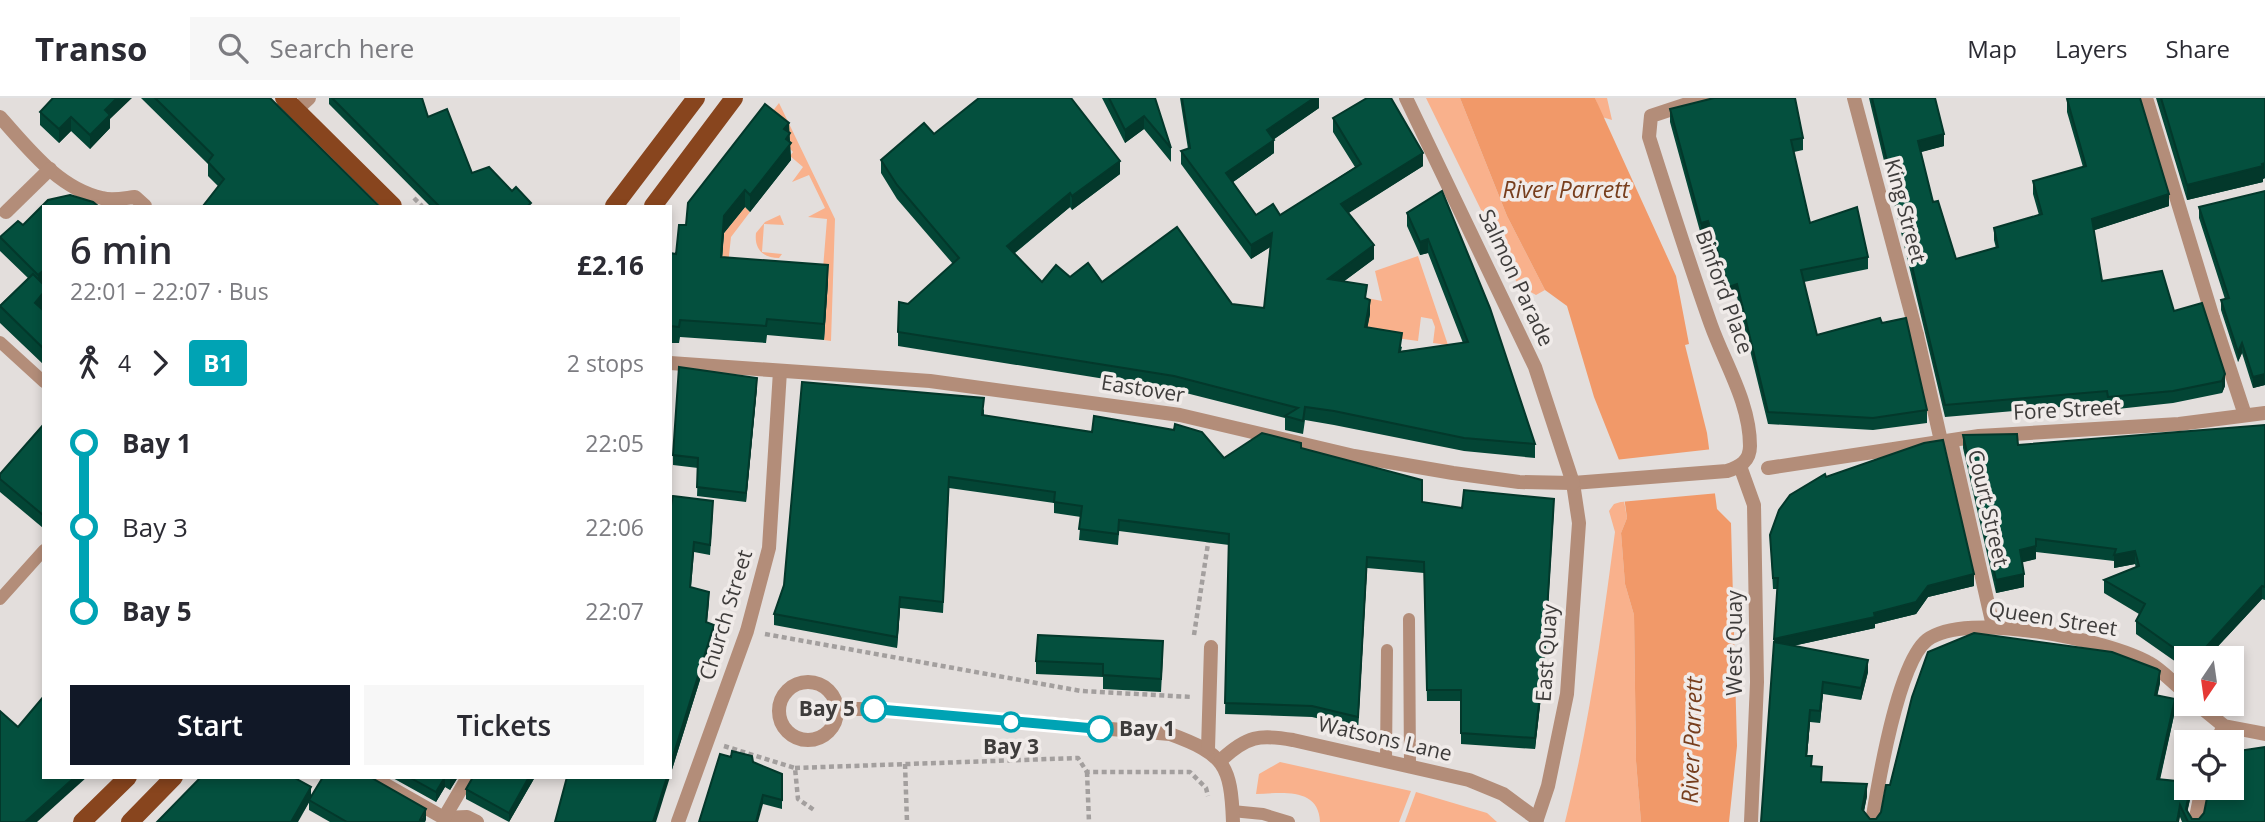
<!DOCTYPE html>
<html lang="en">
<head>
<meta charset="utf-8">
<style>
  :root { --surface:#fff; --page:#f7f7f7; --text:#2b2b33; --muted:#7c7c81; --line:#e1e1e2; --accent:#111827 }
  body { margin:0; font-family:"Open Sans",sans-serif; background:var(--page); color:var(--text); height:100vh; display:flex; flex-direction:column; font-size:26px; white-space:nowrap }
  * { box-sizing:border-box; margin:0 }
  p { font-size:23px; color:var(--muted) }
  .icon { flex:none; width:38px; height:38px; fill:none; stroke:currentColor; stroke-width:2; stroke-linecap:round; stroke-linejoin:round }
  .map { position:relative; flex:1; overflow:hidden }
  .details { position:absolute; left:42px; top:107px; width:630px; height:574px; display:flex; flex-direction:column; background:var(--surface); border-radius:0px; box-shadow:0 4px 10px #0003 }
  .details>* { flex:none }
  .badge { padding:0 14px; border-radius:5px; font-size:24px; line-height:46px }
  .needle { width:46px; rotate:193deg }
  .buttons { position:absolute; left:2174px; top:548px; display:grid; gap:14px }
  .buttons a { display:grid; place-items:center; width:70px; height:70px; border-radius:0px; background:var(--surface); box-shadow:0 4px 10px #0003; font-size:35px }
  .map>.badge { position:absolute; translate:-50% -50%; box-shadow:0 0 0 4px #fff }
  .legs { display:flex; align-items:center; gap:10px; height:77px; padding:0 28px; font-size:23px }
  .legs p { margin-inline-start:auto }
  .summary { display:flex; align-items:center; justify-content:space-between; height:119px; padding:0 28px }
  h1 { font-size:38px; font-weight:600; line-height:52px }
  .button { display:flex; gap:14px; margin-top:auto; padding:14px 28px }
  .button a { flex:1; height:80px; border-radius:0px; background:var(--accent); color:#fff; font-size:28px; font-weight:600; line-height:80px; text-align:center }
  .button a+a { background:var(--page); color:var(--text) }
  ul { padding:0 28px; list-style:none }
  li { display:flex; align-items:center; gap:24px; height:84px; font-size:26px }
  li i { display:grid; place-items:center; width:10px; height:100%; margin:0 9px; background:currentColor }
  li i::after { content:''; width:18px; height:18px; margin:-9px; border:5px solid; border-radius:50%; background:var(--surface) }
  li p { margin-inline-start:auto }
  li:first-child i { background:linear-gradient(#0000 50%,currentColor 0) }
  li:last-child i { background:linear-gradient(currentColor 50%,#0000 0) }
  header { display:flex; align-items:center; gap:42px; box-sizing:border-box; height:98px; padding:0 35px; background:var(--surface); border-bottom:2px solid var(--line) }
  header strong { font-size:33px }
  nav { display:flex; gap:38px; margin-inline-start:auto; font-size:24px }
  .search { width:490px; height:63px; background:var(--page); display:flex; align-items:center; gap:18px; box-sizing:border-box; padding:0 24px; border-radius:0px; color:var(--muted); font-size:26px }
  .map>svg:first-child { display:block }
</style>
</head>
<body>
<header>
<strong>Transo</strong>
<div class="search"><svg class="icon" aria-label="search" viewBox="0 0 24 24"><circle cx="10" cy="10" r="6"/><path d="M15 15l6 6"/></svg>Search here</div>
<nav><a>Map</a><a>Layers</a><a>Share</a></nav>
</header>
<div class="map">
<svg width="2265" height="724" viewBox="0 0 2265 724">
  <rect width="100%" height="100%" fill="#e3dedc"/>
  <!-- green -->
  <g fill="#f9b18c">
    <polygon points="1426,0 1460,0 1507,118 1545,192 1536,197 1518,187"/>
    <polygon points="1595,0 1607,0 1612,22 1602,19"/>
    <polygon points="779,5 835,121 831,243 824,242 828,184 822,183 827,121 808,119 825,110 809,77 792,84 803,69 790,58 793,54 765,23"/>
    <polygon points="745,109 750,114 731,139 727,176 721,176 724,135"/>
    <path d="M780,117L784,127L764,126L762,154L782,156L779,160C763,160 754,151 756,135L765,124Z"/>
    <polygon points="1418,158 1448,247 1433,245 1435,229 1432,221 1421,219 1418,243 1366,236 1367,200 1382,203 1375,173"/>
    <path d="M1624,403L1627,420L1621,435L1625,486L1634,517L1636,663L1641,724H1565C1589,629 1602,532 1615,434L1609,413L1614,406Z"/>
    <path d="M1280,664L1411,693L1399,724H1320C1319,689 1282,695 1256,696L1259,676Z"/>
    <polygon points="1416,694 1487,715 1497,724 1405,724"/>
  </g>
  <!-- water -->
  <polygon fill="#f19969" points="1460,0 1595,0 1676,178 1689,246 1685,247 1707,335 1717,411 1731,425 1737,648 1729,724 1641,724 1636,663 1634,517 1625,486 1621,435 1627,420 1619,362 1594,299 1567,208 1545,192 1507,118"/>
  <!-- pier -->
  <polygon fill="#e3dedc" points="1713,351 1719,395 1620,404 1615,362"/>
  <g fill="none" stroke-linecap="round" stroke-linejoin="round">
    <!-- path -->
    <g stroke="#a39f9e" stroke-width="4.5" stroke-dasharray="5 3.5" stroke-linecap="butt">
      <polyline points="414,100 422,108"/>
      <polyline points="765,536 1081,593 1192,599"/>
      <polyline points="1194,537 1209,439"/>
      <polyline points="724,648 795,670 798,701 814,712"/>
      <polyline points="905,666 907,724"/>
      <polyline points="795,670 1078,660 1087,674 1190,674 1206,690 1208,698"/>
      <polyline points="1087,674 1089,724"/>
    </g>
    <!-- service -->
    <g stroke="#b38d79" stroke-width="12">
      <polyline points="0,244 44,284"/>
      <polyline points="0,501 44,452"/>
      <polyline points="1409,521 1410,668"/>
      <polyline points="1386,662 1387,552"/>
      <polyline points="1232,713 1263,716 1289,724"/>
    </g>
    <!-- pedestrian -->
    <g stroke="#b38d79" stroke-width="14">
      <polyline points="2213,220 2245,317"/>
      <polyline points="1917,237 1941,343"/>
      <polyline points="1951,343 1993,528"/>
      <polyline points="1740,368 1754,407 1757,584 1751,724"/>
      <polyline points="1768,370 1979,338 2179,326 2265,315"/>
    </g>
    <!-- minor -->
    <g stroke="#b38d79" stroke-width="14">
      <polyline points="1854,0 1917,237"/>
      <polyline points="2146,0 2213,220"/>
      <polyline points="296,12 309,0"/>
      <path d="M0,19C28,50 59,91 102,100C112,103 125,100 135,99L145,108"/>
      <polyline points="6,114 50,71"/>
      <path d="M1573,385L1727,373C1740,369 1750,363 1750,348C1750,305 1725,266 1711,227C1689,165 1669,102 1649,39L1651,18L1705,0"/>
      <circle cx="808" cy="613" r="29"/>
      <polyline points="2197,606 2224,628 2265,636"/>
      <path d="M837,611H874L1170,636C1224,656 1231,666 1233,724"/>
      <polyline points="2216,644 2224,628"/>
      <polyline points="1208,651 1211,549"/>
      <path d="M1221,662C1247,638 1259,636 1293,642L1469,682L1503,696L1537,721"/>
      <polyline points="372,679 444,720 467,719 477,724"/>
      <polyline points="444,720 468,679"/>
      <polyline points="678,724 747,533 769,450 780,273"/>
      <path d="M1872,724C1878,686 1898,565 1927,542C1966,512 2109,542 2149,565C2162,572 2174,586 2186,595"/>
      <polyline points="2195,724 2202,690"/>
    </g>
    <!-- tertiary -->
    <g stroke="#b38d79" stroke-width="14">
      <polyline points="1406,0 1535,269 1573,385 1579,425 1567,596 1548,688 1536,724"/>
      <polyline points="670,265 930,283 1180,317 1354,358 1453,375 1519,384 1573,385"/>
    </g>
    <!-- primary -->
    <g stroke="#88451e" stroke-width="18">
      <polyline points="284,0 393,108"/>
      <polyline points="614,108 696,0"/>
      <polyline points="653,108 734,0"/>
      <polyline points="82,724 128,679"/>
      <polyline points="130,724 174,679"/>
    </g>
  </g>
  <!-- wall -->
  <g fill="#034535">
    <polygon points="141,0 270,0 379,108 219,89 208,78 208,66"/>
    <polygon points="329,0 422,0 428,19 472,75 512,93 531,108 430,108 329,6"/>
    <polygon points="1102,0 1155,0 1171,50 1171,64 1144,31 1125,45"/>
    <polygon points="1180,0 1319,0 1319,10 1274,41 1274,55 1233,84 1256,117 1280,117 1355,69 1333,34 1333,20 1423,68 1348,115 1374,161 1343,184 1367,201 1370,216 1367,230 1402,249 1401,253 1463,245 1428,155 1420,157 1407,128 1407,115 1442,93 1535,346 1535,360 1464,353 1334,327 1305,322 1303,336 1285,332 1285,320 1174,292 898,248 898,234 908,206 953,166 897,101 881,75 881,62 934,36 1120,76 1072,112 1070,109 1015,155 1042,184 1070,179 1232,206 1264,210 1270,149 1251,161 1181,66 1181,53 1188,51"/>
    <polygon points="1869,0 1935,0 1944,48 1920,54 1933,104 1956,161 1996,150 1994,142 1994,130 2039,117 2033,96 2033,83 2083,69 2067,14 2067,1 2169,108 2094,132 2102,183 2174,213 2225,288 2222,295 2173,305 2108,312 2107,305 1945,319"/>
    <polygon points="2156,0 2265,0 2265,80 2263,81 2263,84 2187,102"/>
    <polygon points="1670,11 1803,40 1803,52 1794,54 1810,125 1868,159 1868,171 1804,184 1817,237 1882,225 1927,312 1927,325 1873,332 1768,326 1737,199 1729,201 1708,136 1701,137 1670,24"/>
    <polygon points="40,14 110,21 110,30 90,51 71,33 59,45 40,27"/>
    <polygon points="789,34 791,62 750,114 745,109 724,135 722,159 828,183 824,242 767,237 766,245 680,239 679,245 670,245 670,155 676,156 686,127"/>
    <polygon points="2265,93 2265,287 2253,290 2242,255 2238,264 2221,212 2221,202 2225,201 2199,120 2199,109"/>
    <polygon points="44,108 43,212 44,213 44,267 0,225 0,207 28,180 0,153 0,139 23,127"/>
    <polygon points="757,289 746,404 697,398 698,370 673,367 673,357"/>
    <polygon points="984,311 984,317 1224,360 1301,350 1422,404 1462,410 1554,412 1544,573 1535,651 1461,646 1461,603 1427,603 1424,475 1367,470 1358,630 1312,619 1225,616 1229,447 1119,433 1118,447 1079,442 1081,419 1054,415 1054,405 949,390 943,515 900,510 897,550 774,527 774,516"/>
    <polygon points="44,326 43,430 0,394 0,376"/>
    <polygon points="2265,327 2265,502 2262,501 2207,560 2186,560 2186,571 2136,536 2136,523 2139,516 2104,495 2104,482 2136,470 2135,466 2114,470 2114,463 2036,454 2036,461 2022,464 2024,489 1996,495 1963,350 1963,337 2018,347"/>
    <polygon points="1826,379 1974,488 1928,499 1916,516 1875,526 1875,530 1792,548 1868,574 1861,602 1823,596 1820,625 1810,624 1807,658 1812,668 1822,684 1867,698 1864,713 1870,721 1876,721 1881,714 1890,687 2160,585 2157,597 2175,613 2160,682 2191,690 2191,697 2187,714 2192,721 2265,724 2182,724 2180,719 1761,724 1774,544 1777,491 1773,491 1770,437"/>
    <polygon points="670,412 713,413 710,457 694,454 691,489 709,504 707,525 714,537 670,678"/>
    <polygon points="1163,557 1161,594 1103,591 1103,579 1036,576 1036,563"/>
    <polygon points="753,664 782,676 782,711 763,706"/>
    <polygon points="391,679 458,679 450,692 445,689 436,704"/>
    <polygon points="473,679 535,679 509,724 466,701 466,691"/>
    <polygon points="311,700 426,721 425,724 330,724 309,712 309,703 298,724"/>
  </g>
  <!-- shaded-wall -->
  <g fill="#03382b">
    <polygon points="117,0 132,0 110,21 110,30 90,51 90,37 105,12"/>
    <polygon points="1314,0 1319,0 1319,10 1267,46 1267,32"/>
    <polygon points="1144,18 1144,31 1125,45 1125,32"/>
    <polygon points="71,19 71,33 59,45 59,31"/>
    <polygon points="789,25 791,62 750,114 750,97 784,31"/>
    <polygon points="1944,36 1944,48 1918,55 1918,43"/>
    <polygon points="1274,42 1274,55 1226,89 1226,75"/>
    <polygon points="1423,55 1423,68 1341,120 1341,106"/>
    <polygon points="1120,63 1120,76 1072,112 1072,98"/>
    <polygon points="2265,65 2265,80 2263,81 2263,84 2187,102 2187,87"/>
    <polygon points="745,92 745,109 724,135 721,176 721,159 724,118"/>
    <polygon points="1070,95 1070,109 1007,161 1007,148"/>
    <polygon points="2169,96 2169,108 2092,133 2092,121"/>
    <polygon points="1708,123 1708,136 1701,137 1701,125"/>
    <polygon points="1272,135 1272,148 1251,161 1251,147"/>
    <polygon points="1428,141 1428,155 1420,157 1420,144"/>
    <polygon points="1374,147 1374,161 1328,195 1328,181"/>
    <polygon points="828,167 828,183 824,242 824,226"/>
    <polygon points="44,172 44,186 38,191 38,177"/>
    <polygon points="1737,186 1737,199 1729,201 1729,189"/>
    <polygon points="44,194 44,211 35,222 35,205"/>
    <polygon points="1370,202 1370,216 1365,243 1365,229"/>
    <polygon points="2242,245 2242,255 2238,264 2238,254"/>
    <polygon points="2225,276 2225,288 2222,295 2222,283"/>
    <polygon points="2265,276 2265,287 2253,290 2253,279"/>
    <polygon points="757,280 757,289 746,404 746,395"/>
    <polygon points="1554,401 1544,573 1535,651 1535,640"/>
    <polygon points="2036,448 2036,461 2020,465 2020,452"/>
    <polygon points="2135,453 2135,466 2114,470 2114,457"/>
    <polygon points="1367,459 1367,470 1358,630 1358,619"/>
    <polygon points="1974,476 1974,488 1928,499 1916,516 1875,526 1875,530 1774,552 1774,541 1928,488"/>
    <polygon points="2024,476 2024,489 1996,495 1996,482"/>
    <polygon points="2262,488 2262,501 2207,560 2196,560"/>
    <polygon points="900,499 900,510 897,550 897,539"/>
    <polygon points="714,527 714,537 670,678 670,668"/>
    <polygon points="1868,562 1868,574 1861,602 1861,590"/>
    <polygon points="2160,573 2160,585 2155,609 2155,597"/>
    <polygon points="1823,584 1823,596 1820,625 1820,613"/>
    <polygon points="2175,601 2175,613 2157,693 2157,681"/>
    <polygon points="1810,612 1810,624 1806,670 1806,658"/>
    <polygon points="75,679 87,679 37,724 25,724"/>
    <polygon points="445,679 445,689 436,704 436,694"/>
    <polygon points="451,679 458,679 450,692 450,682"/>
    <polygon points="529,679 535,679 509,724 509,715"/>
    <polygon points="667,679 670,679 656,724 653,724"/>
    <polygon points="1867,686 1867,698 1862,723 1862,711"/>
    <polygon points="311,689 311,701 298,724 291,724"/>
    <polygon points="2190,690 2191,690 2191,697 2186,720 2186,711"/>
    <polygon points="763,697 763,706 758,724 756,724"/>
    <polygon points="2180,707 2180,719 2179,724 2177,724"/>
    <polygon points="426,711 426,721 425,724 420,724"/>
  </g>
  <!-- building -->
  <g fill="#04503e" stroke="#03382b" stroke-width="2">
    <polygon points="53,0 117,0 105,12 110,17 90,37 71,19 59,31 40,14"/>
    <polygon points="155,0 270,0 379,108 203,108 224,81 208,64 213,57"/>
    <polygon points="332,0 422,0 428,19 447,11 472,75 489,69 512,93 516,89 531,105 528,108 439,108"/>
    <polygon points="979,0 1071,0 1120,63 1072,98 1070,95 1007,148 1042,184 1056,167 1070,179 1088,165 1102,184 1177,129 1232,206 1264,210 1272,135 1251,147 1181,53 1190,50 1182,0 1314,0 1267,32 1274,42 1226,75 1256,117 1273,106 1280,117 1361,66 1333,20 1367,0 1391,0 1423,55 1341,106 1374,147 1328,181 1367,187 1365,200 1370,202 1365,229 1402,235 1399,254 1468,244 1428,141 1420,144 1407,115 1442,93 1490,210 1535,346 1464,340 1334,313 1305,309 1303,323 1285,318 1298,310 1174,278 898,234 899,204 908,206 959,160 897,87 881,62 924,25 934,36"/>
    <polygon points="1109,0 1155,0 1171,50 1144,18 1125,32"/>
    <polygon points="1714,0 1795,0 1803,40 1791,42 1810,125 1857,109 1868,159 1801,172 1817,237 1880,220 1882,225 1906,220 1927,312 1873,320 1768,314 1737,186 1729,189 1708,123 1701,125 1670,11"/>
    <polygon points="1872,0 1935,0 1944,36 1918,43 1933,104 1938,103 1956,161 1998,149 1994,130 2042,116 2033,83 2086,68 2067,1 2071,0 2140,0 2169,96 2092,121 2102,183 2162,173 2174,213 2202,205 2225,276 2222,283 2173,293 2108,299 2107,293 1945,307"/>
    <polygon points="2161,0 2265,0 2265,65 2262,66 2263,68 2187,87"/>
    <polygon points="765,6 789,25 784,31 790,35 786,41 791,45 750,97 745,92 724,118 721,159 828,167 824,226 767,221 766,228 680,222 679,229 670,228 670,155 676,156 679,127 686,127 688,105"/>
    <polygon points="2265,93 2265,276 2253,279 2242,245 2238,254 2221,202 2229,200 2199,109"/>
    <polygon points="70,97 93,104 98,108 44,108 44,172 38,177 0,139 18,123 23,127 48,102"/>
    <polygon points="33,176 44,187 44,194 35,205 44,213 44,251 0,208"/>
    <polygon points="679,269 757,280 746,395 697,389 698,360 673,357"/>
    <polygon points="802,284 984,300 982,317 1092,334 1094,318 1174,332 1175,326 1202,334 1224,360 1262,335 1301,345 1301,350 1422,382 1422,404 1462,410 1464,392 1554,401 1544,562 1535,640 1461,635 1461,592 1427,592 1424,464 1367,459 1358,619 1312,608 1225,605 1229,436 1119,422 1118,436 1079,431 1082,408 1054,404 1055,394 949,379 943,504 900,499 897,539 774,516 784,487"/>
    <polygon points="44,326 44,416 43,417 0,381 0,376"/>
    <polygon points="2265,327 2265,489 2262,488 2196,560 2188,560 2136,523 2145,506 2104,482 2139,468 2135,453 2114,457 2116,451 2036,441 2036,448 2020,452 2024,476 1996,482 1963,337 2017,336 2018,347"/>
    <polygon points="1943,342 1974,476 1928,488 1916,504 1874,515 1875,519 1774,541 1778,480 1773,480 1770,437 1779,412 1790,397 1825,376 1826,379 1924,345"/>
    <polygon points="673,398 713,403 710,447 694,444 690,489 709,494 706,524 714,527 670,668 670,412"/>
    <polygon points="1974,535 2112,554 2157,571 2160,573 2155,597 2175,601 2157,681 2186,684 2186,690 2190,690 2186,711 2192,721 2199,721 2204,715 2209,690 2231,690 2231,654 2265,649 2265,724 2188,724 2180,707 2177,724 1761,724 1774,544 1868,562 1861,590 1823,584 1820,613 1810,612 1806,658 1812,658 1811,668 1822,669 1821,684 1867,686 1862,711 1870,721 1876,721 1881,714 1886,687 1890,687 1912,599 1928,554"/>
    <polygon points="1038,537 1163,543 1161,581 1103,577 1103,566 1036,563"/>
    <polygon points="44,598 44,679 75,679 25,724 0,724 0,613 18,629"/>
    <polygon points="732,653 752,658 753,664 782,676 782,702 763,697 756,724 699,724 720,656 731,659"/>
    <polygon points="201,679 293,679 311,689 291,724 157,724"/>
    <polygon points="323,679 370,679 426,711 420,722 423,724 347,724 309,702"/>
    <polygon points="409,679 445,679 436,694"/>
    <polygon points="473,679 529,679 509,715 466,691"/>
    <polygon points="567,679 667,679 653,724 555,724"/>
  </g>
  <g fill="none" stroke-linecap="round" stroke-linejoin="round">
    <!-- line-1 casing -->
    <g stroke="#fff" stroke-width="16">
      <polyline id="line-1" points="874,611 1100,631"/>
    </g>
    <!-- line-1 -->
    <use href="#line-1" stroke="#00a3b4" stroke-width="10"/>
  </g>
  <!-- markers -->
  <g fill="#fff" stroke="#00a3b4" stroke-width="3.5">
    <circle cx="874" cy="611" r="12"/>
    <circle cx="1011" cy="624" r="9"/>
    <circle cx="1100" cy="631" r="12"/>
  </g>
  <g text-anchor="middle" stroke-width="7" stroke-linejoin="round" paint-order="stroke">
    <!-- street labels -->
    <g font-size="21" fill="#3e3c3b" stroke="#f0ebe9">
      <text transform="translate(1905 113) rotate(75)" y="7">King Street</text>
      <text transform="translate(1516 180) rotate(65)" y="7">Salmon Parade</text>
      <text transform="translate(1724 194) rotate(70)" y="7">Binford Place</text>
      <text transform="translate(1143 291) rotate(9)" y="7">Eastover</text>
      <text transform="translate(2067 312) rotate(-3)" y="7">Fore Street</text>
      <text transform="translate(1988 410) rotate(77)" y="7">Court Street</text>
      <text transform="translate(726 517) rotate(-73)" y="7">Church Street</text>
      <text transform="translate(2053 521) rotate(9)" y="7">Queen Street</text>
      <text transform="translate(1735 545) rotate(-90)" y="7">West Quay</text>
      <text transform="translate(1547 555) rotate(-86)" y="7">East Quay</text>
      <text transform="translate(1385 641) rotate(13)" y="7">Watsons Lane</text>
    </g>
    <!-- stop labels -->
    <g font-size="21" font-weight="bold" fill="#3e3c3b" stroke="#f0ebe9" text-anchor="end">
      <text x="855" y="618">Bay 5</text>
      <text x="1119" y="638" text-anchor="start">Bay 1</text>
      <text x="1011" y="656" text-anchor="middle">Bay 3</text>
    </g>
    <!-- water labels -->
    <g font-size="23" font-style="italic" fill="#773e1d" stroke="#f0ebe9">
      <text x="1566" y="100">River Parrett</text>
      <text transform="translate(1692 642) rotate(-88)" y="8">River Parrett</text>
    </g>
  </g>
</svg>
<div class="buttons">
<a><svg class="needle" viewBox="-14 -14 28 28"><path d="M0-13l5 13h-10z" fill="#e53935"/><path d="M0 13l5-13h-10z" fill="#7c7c81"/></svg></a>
<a><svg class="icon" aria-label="locate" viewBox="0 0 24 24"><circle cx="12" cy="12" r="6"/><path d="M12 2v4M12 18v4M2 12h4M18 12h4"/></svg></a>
</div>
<section class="details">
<div class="summary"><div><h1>6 min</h1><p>22:01 – 22:07 · Bus</p></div><b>£2.16</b></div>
<div class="legs"><svg class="icon" aria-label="walk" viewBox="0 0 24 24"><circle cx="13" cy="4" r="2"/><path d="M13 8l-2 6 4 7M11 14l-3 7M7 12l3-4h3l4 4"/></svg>4<svg class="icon" aria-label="forward" viewBox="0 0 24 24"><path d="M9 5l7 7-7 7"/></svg><b class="badge" style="background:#00a3b4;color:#fff">B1</b><p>2 stops</p></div>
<ul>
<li><i style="color:#00a3b4"></i><b>Bay 1</b><p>22:05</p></li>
<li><i style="color:#00a3b4"></i><span>Bay 3</span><p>22:06</p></li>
<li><i style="color:#00a3b4"></i><b>Bay 5</b><p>22:07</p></li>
</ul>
<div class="button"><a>Start</a><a>Tickets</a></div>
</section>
</div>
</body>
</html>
